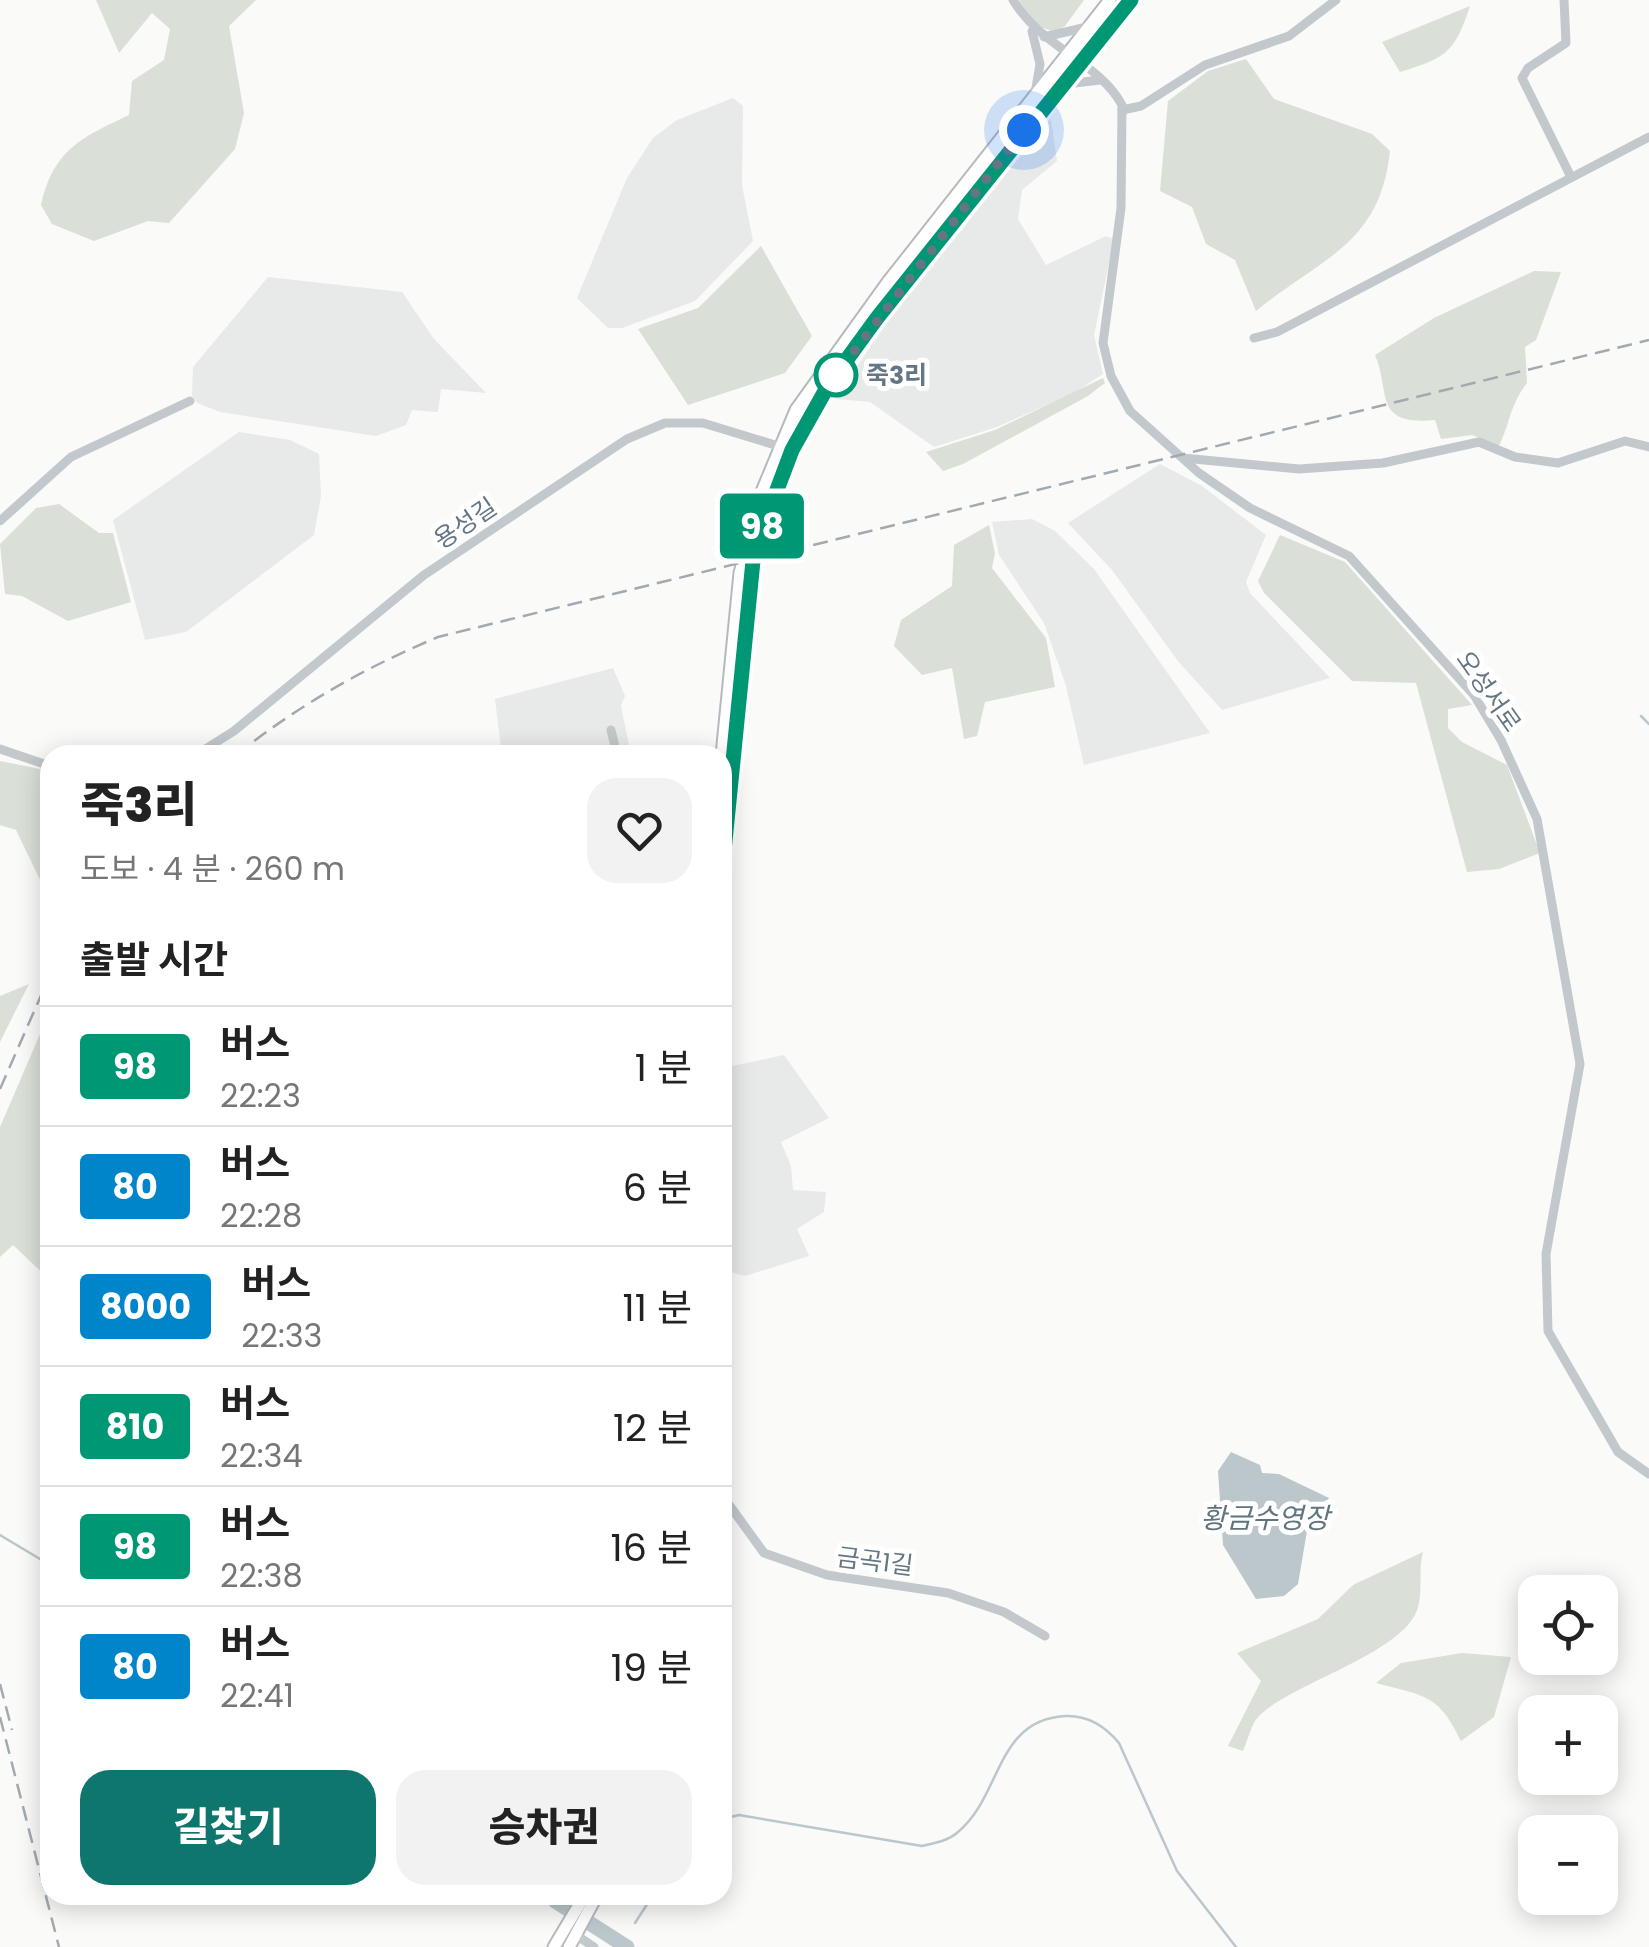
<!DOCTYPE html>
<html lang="ko">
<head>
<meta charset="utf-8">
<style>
  :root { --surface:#fff; --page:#f2f2f2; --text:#222; --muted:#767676; --line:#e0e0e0; --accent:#0f766e }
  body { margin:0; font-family:Poppins,"Noto Sans KR",sans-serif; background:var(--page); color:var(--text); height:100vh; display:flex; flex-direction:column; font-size:38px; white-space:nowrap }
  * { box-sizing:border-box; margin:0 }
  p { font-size:32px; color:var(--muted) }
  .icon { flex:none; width:55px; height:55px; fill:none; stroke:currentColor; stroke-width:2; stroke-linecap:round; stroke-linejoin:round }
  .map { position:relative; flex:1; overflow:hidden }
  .side { position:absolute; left:40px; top:745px; width:692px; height:1160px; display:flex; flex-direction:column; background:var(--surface); border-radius:30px; box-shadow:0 5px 25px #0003 }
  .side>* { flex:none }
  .badge { padding:0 20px; border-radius:8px; font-size:35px; line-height:65px }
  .tools { position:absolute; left:1518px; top:1575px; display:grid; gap:20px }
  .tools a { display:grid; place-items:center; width:100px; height:100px; border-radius:20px; background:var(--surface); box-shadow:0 5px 25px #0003; font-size:50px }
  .you { position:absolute; width:50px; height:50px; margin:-25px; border:8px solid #fff; border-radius:50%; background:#1a73e8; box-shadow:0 0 0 15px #1a73e833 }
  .map>.badge { position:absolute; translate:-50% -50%; box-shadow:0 0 0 5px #fff }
  h2 { padding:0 40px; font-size:38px; line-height:90px }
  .round { display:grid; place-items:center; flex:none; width:105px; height:105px; border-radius:30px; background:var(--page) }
  .summary { display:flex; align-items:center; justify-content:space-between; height:170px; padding:0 40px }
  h1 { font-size:48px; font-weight:800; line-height:75px }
  .action { display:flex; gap:20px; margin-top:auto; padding:20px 40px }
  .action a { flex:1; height:115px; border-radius:30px; background:var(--accent); color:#fff; font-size:40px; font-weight:800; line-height:115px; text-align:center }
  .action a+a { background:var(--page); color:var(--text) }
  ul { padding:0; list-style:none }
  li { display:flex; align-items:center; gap:30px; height:120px; padding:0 40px; border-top:2px solid var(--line) }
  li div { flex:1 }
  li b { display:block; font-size:38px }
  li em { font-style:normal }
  li .badge { min-width:110px; font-weight:700; text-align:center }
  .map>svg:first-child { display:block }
</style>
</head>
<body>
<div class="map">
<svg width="1649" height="1947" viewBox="0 0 1649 1947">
  <rect width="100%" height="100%" fill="#fafaf8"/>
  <!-- built -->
  <g fill="#e8e9e9">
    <polygon points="733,98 743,106 742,185 753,241 695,301 622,328 608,328 577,298 627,178 653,138 677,120"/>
    <polygon points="1050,112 1057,161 1022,190 1018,219 1046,265 1106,236 1114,239 1094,335 1103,374 1074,393 997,427 934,447 870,402 836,399 912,282"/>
    <polygon points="268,277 402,292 434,339 486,393 441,389 438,412 412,410 406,425 376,436 220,412 197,403 192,395 193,367"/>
    <polygon points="239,432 290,440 319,454 321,496 314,535 186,632 145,640 113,520"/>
    <polygon points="1160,464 1202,486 1266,535 1246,582 1250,593 1330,678 1222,710 1178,661 1112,570 1068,523"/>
    <polygon points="1032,519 1055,531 1094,569 1210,733 1084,765 1066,686 1044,623 999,555 992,522"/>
    <polygon points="613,668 625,696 621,706 631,755 481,755 480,751 501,748 495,699"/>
    <polygon points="784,1055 829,1118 781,1142 791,1166 793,1190 826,1192 824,1212 797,1229 809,1256 745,1276 723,1270 723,1068"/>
  </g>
  <!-- green -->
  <g fill="#dadfd7">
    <path d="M96,0H256L229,26L244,113L235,149L169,223L148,221L94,241L52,224L41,205C54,149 81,138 129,115L132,81L164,60L170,29L152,13L119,53Z"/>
    <polygon points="1019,0 1084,0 1065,26 1054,32 1033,24"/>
    <path d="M1470,6C1455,52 1446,58 1400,72L1382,42Z"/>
    <path d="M1246,59L1274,99L1372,134L1390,151C1380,245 1322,257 1256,311L1235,260L1206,244L1192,207L1160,191L1168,101L1208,71Z"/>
    <polygon points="761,246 812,336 785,373 688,405 638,329 698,308"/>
    <path d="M1534,271L1561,272L1536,340L1525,347L1527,383C1509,407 1511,421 1499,446L1472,435L1441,439L1435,420C1372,426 1391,392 1375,355L1434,318Z"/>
    <polygon points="1103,378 1105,383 1088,396 963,464 943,471 926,452 995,430"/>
    <polygon points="59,504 99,533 113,533 131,602 68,621 22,596 5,594 0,544 36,508"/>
    <polygon points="989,525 995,553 992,568 1046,638 1055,687 985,702 977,736 964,739 952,668 922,675 894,646 901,620 952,586 954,545"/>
    <polygon points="1280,535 1345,562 1472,705 1448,709 1448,728 1462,742 1507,765 1540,853 1499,869 1467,872 1416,683 1352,681 1264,593 1258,581"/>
    <polygon points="0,761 50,771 50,891 45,890 16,830 0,825"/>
    <polygon points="29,984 0,1042 0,996"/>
    <polygon points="50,1011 50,1280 13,1245 0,1257 0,1127"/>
    <path d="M1423,1552C1418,1570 1423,1589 1418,1607C1406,1653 1293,1682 1259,1716C1251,1724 1248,1740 1243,1751L1228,1746L1261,1681L1237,1653L1318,1619L1353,1585Z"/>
    <path d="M1462,1653L1511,1657L1494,1717L1461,1741C1438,1693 1424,1696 1376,1683L1401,1663Z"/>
  </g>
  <!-- water -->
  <polygon fill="#bbc7cb" points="1231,1452 1260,1465 1262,1473 1279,1474 1329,1498 1307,1531 1298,1584 1284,1596 1256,1599 1223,1545 1218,1471"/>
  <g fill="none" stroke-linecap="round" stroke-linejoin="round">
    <!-- stream -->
    <g stroke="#bbc7cb" stroke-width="2.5">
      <polyline points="1641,716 1649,724"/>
      <polyline points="0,1535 50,1565"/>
      <path d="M722,1819L739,1815L922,1846C935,1843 948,1841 958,1832C1002,1796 995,1720 1065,1716C1087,1715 1105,1726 1119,1743L1177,1871L1236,1947"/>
      <polyline points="548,1895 555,1901"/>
      <polyline points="635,1923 653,1895"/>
    </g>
    <!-- river -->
    <polyline stroke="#bbc7cb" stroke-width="15" points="555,1901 627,1947"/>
    <!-- major casing -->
    <g stroke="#b5babe" stroke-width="15">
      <g id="major">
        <polyline points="722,755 740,573 761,494 796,410 888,282 1110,0"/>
        <polyline points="722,870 754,551 792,450 829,385 877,318 1131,0"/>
        <polyline points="554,1947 585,1895"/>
        <polyline points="569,1947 597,1895"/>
      </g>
    </g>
    <!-- minor -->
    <g stroke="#c3c8cc" stroke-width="9">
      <path d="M1013,0C1042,48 1099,62 1122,105L1121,208L1103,343L1111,376L1130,411L1199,473L1250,508L1349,556L1474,695L1501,740L1537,819L1580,1064L1546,1254L1548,1331L1618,1452L1649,1474"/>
      <polyline points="1564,0 1566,43 1528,68 1522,78 1571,177"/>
      <polyline points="1032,31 1040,64 1035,94"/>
      <polyline points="1044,37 1087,27"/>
      <polyline points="1066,84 1100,80"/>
      <polyline points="1122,110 1141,106 1205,65 1289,36 1336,0"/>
      <polyline points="1254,338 1277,332 1649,137"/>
      <polyline points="1183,458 1299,469 1383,463 1479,442 1515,457 1558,463 1625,441 1649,447"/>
      <polyline points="0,521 71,457 190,401"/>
      <polyline points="611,730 617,755"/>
      <polyline points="0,749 50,766"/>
      <polyline points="196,755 234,731 424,575 627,439 665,423 703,423 785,448"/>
      <polyline points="722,1495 764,1553 827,1575 948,1593 1004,1612 1045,1636"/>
      <polyline points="576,1935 594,1947"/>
    </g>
    <!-- major -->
    <use href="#major" stroke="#fff" stroke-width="11"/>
    <!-- rail -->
    <g stroke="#a2aab0" stroke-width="2.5" stroke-dasharray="15 8" stroke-linecap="butt">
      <path d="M236,755C299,705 364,668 438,637L1649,340"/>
      <polyline points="0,1089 50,975"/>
      <polyline points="0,1684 12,1730"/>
      <polyline points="0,1717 59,1947"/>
    </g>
  </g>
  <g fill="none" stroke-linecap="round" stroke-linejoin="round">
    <!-- line casing -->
    <g stroke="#fff" stroke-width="22">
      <polyline id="line" points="722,871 754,551 792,450 829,384 877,318 1131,0"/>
    </g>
    <!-- line -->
    <use href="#line" stroke="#009775" stroke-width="15"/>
    <!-- walk -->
    <polyline stroke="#657683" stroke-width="10" stroke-dasharray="0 18" points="836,375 829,384 1024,130"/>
  </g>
  <!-- markers -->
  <circle fill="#fff" stroke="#009775" stroke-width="5" cx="836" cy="375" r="20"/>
  <g text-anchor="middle" stroke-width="10" stroke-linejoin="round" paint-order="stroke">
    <!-- stop labels -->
    <g font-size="25" font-weight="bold" fill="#657683" stroke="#fff" text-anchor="start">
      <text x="866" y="384">죽3리</text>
    </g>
    <!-- street labels -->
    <g font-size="25" fill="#657683" stroke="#fff">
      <text transform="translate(465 523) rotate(-34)" y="9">용성길</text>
      <text transform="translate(1489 691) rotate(55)" y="9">오성서로</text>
      <text transform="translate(875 1561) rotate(7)" y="9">금곡1길</text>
    </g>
    <!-- water labels -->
    <g font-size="28" font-style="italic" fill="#60757c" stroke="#fff">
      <text x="1265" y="1528">황금수영장</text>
    </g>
  </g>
</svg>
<div class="tools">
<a><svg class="icon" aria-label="locate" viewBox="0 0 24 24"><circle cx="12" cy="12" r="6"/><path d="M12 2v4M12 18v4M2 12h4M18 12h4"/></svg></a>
<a>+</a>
<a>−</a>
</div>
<div class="you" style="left:1024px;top:130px"></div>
<b class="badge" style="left:762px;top:526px;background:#009775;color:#fff">98</b>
<section class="side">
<div class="summary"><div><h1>죽3리</h1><p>도보 · 4 분 · 260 m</p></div><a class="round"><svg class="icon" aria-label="heart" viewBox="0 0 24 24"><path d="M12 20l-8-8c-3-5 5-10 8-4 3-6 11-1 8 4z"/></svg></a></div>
<h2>출발 시간</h2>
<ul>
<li><span class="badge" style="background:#009775;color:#fff">98</span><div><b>버스</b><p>22:23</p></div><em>1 분</em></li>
<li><span class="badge" style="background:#0085ca;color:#fff">80</span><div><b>버스</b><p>22:28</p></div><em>6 분</em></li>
<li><span class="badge" style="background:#0085ca;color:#fff">8000</span><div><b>버스</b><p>22:33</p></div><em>11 분</em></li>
<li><span class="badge" style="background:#009775;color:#fff">810</span><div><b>버스</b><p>22:34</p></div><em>12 분</em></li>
<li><span class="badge" style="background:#009775;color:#fff">98</span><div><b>버스</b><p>22:38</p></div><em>16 분</em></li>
<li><span class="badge" style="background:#0085ca;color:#fff">80</span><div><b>버스</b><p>22:41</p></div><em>19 분</em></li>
</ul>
<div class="action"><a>길찾기</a><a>승차권</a></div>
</section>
</div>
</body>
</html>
